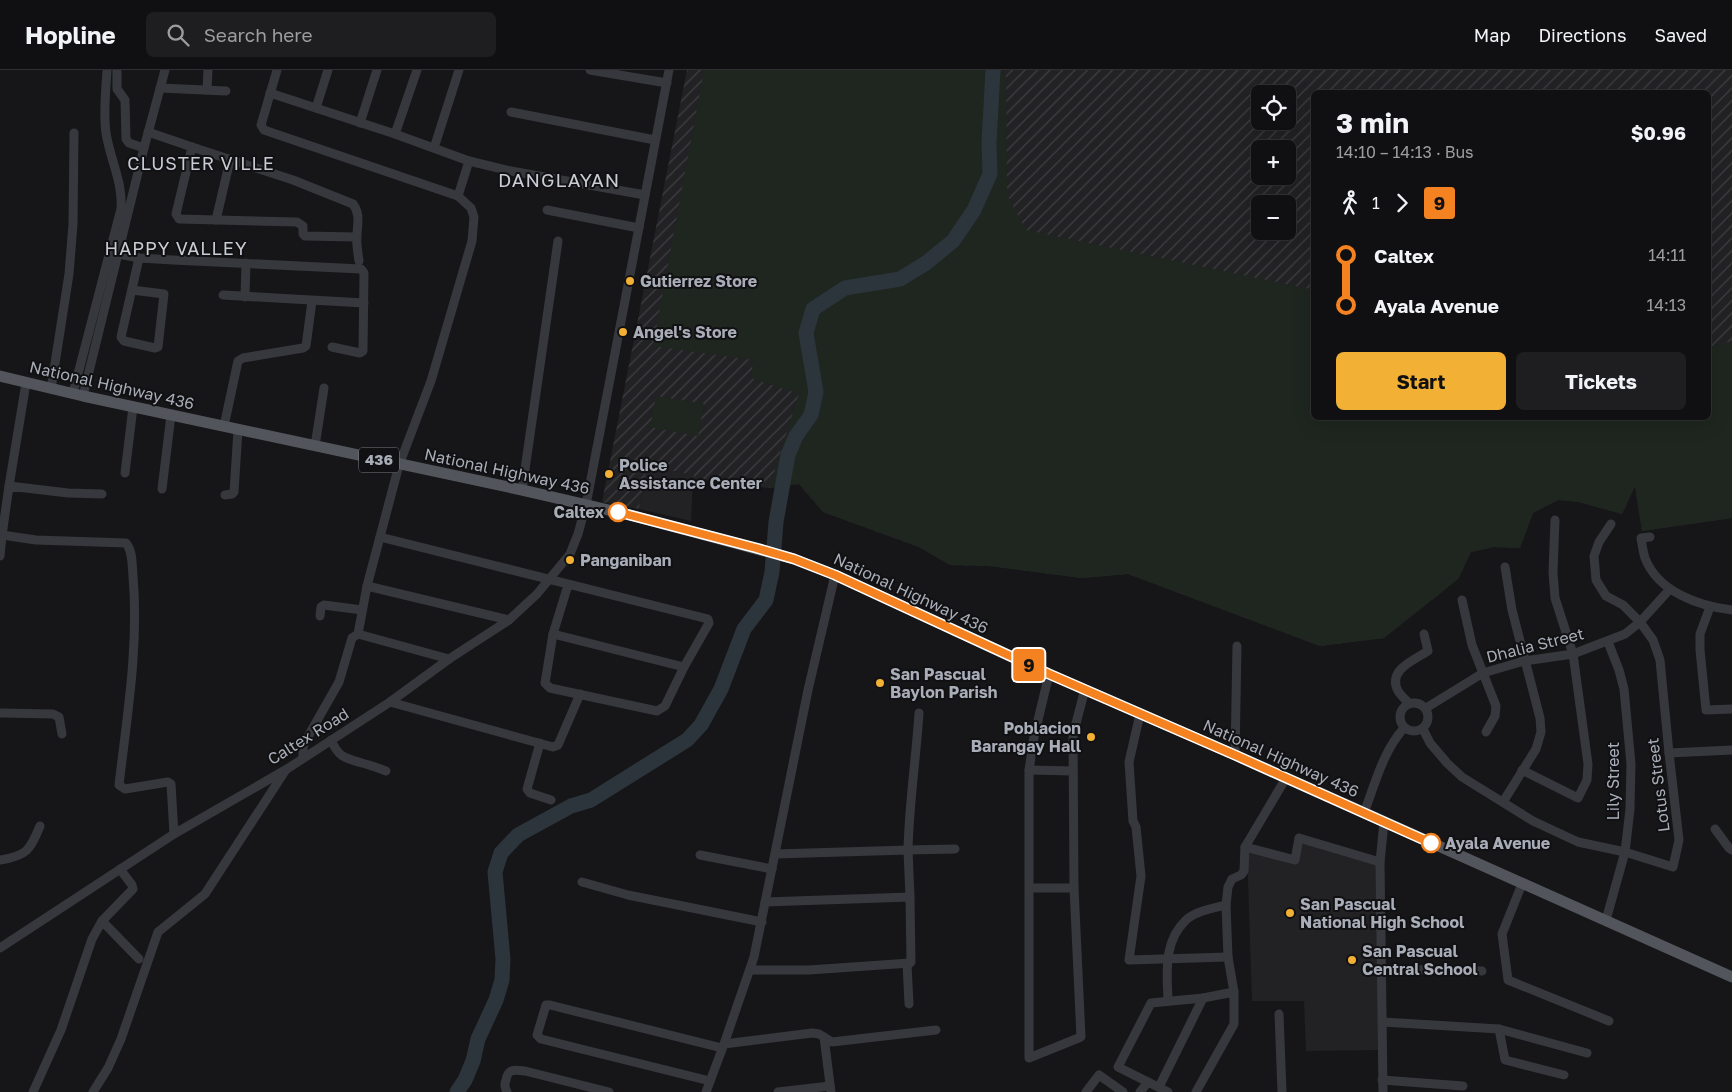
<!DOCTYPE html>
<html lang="en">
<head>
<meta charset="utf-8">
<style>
  :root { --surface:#101012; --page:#1e1e20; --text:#f1f3f6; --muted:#9c9d9f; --line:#303032; --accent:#f2b134 }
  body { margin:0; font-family:"Golos Text",sans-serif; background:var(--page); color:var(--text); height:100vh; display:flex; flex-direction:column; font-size:19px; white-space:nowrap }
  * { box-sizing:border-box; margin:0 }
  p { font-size:16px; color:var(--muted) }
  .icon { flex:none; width:28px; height:28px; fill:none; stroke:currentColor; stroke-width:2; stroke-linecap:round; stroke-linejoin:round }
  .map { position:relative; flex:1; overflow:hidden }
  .drawer { position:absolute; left:1311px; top:20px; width:400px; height:330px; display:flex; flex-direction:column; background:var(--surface); border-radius:8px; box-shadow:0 5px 20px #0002,0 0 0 1px var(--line) }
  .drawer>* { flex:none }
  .badge { padding:0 10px; border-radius:4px; font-size:18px; line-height:32px }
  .fabs { position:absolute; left:1251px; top:15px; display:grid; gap:10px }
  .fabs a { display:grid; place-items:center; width:45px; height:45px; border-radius:8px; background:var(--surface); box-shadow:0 5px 20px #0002,0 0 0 1px var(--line); font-size:25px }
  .map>.badge { position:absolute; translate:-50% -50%; box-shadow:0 0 0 2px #fff }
  .legs { display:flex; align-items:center; gap:8px; height:55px; padding:0 25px; font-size:16px }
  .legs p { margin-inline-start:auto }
  .headline { display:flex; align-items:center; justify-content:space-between; height:85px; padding:0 25px }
  h1 { font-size:28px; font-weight:700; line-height:38px }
  .action { display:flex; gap:10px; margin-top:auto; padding:10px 25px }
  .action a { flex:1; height:58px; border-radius:8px; background:var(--accent); color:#111; font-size:20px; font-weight:700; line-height:58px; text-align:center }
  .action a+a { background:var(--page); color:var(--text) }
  ul { padding:0 25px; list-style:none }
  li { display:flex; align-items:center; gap:18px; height:50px; font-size:19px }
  li i { display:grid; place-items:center; width:8px; height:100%; margin:0 6px; background:currentColor }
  li i::after { content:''; width:12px; height:12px; margin:-6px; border:4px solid; border-radius:50%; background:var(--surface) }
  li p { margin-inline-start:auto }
  li:first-child i { background:linear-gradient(#0000 50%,currentColor 0) }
  li:last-child i { background:linear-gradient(currentColor 50%,#0000 0) }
  header { display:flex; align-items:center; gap:30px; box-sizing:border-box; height:70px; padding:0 25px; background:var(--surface); border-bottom:1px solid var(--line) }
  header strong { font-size:24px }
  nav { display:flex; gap:28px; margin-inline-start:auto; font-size:18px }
  .search { width:350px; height:45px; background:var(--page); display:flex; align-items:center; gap:12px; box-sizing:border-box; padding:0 18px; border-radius:8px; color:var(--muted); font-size:19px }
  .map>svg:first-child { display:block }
</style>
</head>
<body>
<header>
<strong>Hopline</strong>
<div class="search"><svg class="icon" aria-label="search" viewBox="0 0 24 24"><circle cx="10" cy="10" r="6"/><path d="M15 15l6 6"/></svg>Search here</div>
<nav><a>Map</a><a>Directions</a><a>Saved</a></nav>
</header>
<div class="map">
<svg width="1732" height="1022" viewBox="0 0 1732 1022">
  <defs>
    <pattern id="industrial-furrows" width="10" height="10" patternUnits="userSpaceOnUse" patternTransform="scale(1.25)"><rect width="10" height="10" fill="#222225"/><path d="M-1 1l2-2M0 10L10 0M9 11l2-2" fill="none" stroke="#3f3f43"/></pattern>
  </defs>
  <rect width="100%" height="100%" fill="#161618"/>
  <!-- built -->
  <g fill="#222225">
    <polygon points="647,396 695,405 693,409 691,451 639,439"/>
    <polygon points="1302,771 1377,792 1381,980 1306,981 1304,931 1252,931 1247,779 1296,791"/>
  </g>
  <!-- industrial -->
  <path fill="url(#industrial-furrows)" fill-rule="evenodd" d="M687,0H1732V448L1642,461L1635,416L1622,444L1579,432L1558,430L1533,443L1520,478L1494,477L1471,482L1458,509L1384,568L1320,576L1128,504L1082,508L990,496L950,495L919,477L823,442L799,414L769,418L693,409L694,405L647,396L639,439L602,432ZM1314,22H1709V348H1314ZM1260,24H1288V51H1260ZM1260,79H1288V106H1260ZM1260,134H1288V161H1260Z"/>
  <!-- green -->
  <g fill="#1e261f">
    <polygon points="704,0 985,0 1006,5 1007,125 1026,160 1314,220 1314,348 1709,348 1709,277 1732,271 1732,448 1642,461 1635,416 1622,444 1579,432 1558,430 1533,443 1520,478 1494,477 1471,482 1458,509 1384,568 1320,576 1128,504 1082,508 990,496 950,495 919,477 823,442 799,414 769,418 799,324 751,308 753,290 653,276"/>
    <polygon points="656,326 704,334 698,366 650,357"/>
  </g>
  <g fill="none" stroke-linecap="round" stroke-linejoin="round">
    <!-- river -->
    <polyline stroke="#2c353c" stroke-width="15" points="457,1022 465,1010 473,991 478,969 496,930 502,910 503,889 495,802 501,783 518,765 571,736 591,730 687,670 701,655 721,619 744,559 766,530 772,502 776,452 788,385 796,366 811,345 816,322 806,263 813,239 845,218 900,209 926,193 953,171 974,140 990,104 989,73 993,0"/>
    <!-- minor -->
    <g stroke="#37383d" stroke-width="9">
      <polyline points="117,0 117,19 125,30 126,69 129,73 144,78"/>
      <polyline points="277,0 261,55 264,60 458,126 471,138 474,147 472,171 431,311 399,395 367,516 358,564 449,589"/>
      <polyline points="590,0 667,13"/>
      <polyline points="160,18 226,21"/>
      <polyline points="207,20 208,0"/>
      <polyline points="270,23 395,64 469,91 511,101 645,125"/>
      <polyline points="316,38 328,0"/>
      <polyline points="511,42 655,70"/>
      <polyline points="360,53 377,0"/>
      <polyline points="148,62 192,77"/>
      <polyline points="395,64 417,0"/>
      <polyline points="434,78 459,0"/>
      <polyline points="458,126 469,91"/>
      <polyline points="547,140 639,158"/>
      <polyline points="216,150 230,90"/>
      <path d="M356,167L305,166L303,164V156L297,152L179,149L176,144L192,77L293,110L353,134C361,145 357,154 357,166C356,174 358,183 359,191"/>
      <polyline points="119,184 139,188 173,190 361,199 364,203 363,281 360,283 332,277"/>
      <polyline points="132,220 164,224 158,277 155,278 124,271 121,267 139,188"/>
      <polyline points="223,225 364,233"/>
      <polyline points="245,227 246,193"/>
      <polyline points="51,319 69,204 73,154 74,63"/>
      <path d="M73,323L121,139C123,112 110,89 106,63C103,42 106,20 107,0"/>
      <polyline points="83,326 144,78 165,0"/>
      <polyline points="224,356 238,291 243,288 303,278 306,276 312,231"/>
      <polyline points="315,376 324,318"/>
      <polyline points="125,403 133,337"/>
      <polyline points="9,416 26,313"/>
      <polyline points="162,419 171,345"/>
      <polyline points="522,420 558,171"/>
      <path d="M102,424L68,423L9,416L2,465L36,470L126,473C133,481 132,496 133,506C139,576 127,646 119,715L125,719L168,712L171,714L174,764"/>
      <polyline points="225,425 232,424 234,422 238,360"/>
      <polyline points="380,467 708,549 709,553 684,597 665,636 657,641 550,618 545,613 553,564 568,515"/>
      <path d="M1650,467L1641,468C1642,474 1643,482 1645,488C1658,522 1699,536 1732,540"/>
      <polyline points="0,486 2,465"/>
      <polyline points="367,516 509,550"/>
      <polyline points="1462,530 1472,575 1496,636 1495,646 1486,662"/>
      <polyline points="1710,537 1700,564 1700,580 1706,640 1732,639"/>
      <polyline points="320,546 321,537 324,535 362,540"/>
      <polyline points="553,564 684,597"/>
      <polyline points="1049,604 1034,667 1029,700 1029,988 1081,967 1074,818 1073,665 1085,619"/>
      <polyline points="390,632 553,677 558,675 580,624"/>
      <circle cx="1414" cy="647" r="14"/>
      <path d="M1409,633C1406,630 1401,626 1398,621C1387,600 1414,590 1428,581L1424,564"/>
      <polyline points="1426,638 1483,603 1524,591 1573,584 1625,564 1640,552 1670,519"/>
      <polyline points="0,643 53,644 59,647 62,664"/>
      <path d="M919,643C916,689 909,734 908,780L955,779"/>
      <polyline points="1140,644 1129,692 1133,751 1136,757 1141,806 1129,890 1228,887"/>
      <polyline points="1423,659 1430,673 1447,693 1462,707 1533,751 1578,772 1625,782 1673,797 1679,770 1669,683 1660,590 1653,570 1640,552 1623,535 1606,526 1596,510 1594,486 1599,472 1611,454"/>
      <path d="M331,670C339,688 345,688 362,693C370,695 378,698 386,701"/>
      <polyline points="540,673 527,719 530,723 551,730"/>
      <polyline points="1669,683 1732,680"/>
      <polyline points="1235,685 1237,576"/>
      <polyline points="303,688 303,677 306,670 339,612 352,568 358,564"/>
      <polyline points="1029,700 1073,701"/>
      <polyline points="1522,700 1578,728 1587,710 1588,694 1573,584 1555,528 1553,502 1555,450"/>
      <polyline points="1503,732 1536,679 1541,662 1540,648 1512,540 1505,497"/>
      <path d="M1364,743C1375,714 1383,681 1404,658"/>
      <polyline points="1715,759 1729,778 1732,780"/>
      <polyline points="1245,777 1295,790 1299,768 1380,792"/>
      <polyline points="700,785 772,799"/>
      <path d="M0,790C27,786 30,780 40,756"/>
      <polyline points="582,812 628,825 762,852"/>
      <polyline points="1522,814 1502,864 1508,910 1609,951"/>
      <polyline points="1029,818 1074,818"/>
      <polyline points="765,832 910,827 908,780 776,784"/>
      <polyline points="1606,850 1625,782 1630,739 1631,694 1624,619 1619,600 1608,572"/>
      <polyline points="102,851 139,889"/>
      <polyline points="0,878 174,764 287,699 390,632 449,589 509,550 537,524 570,484 578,464 586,435 669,0"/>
      <polyline points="907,894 909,934"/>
      <polyline points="1382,899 1482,901"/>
      <polyline points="750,900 809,900 910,893 911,892 910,827"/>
      <path d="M1168,930C1167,902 1163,872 1186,850C1196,841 1214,838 1226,835L1228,817L1232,809L1241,805L1244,801L1245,777L1286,708"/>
      <polyline points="1279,944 1282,1022"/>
      <polyline points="1383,952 1499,959 1587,983"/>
      <polyline points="1499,959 1505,990 1564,1005"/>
      <polyline points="824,967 831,1022"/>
      <polyline points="724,974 812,963 819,964 832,972 936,960"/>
      <polyline points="1382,1010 1463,1016"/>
      <polyline points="710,1011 541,969 537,965 546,935 550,935 722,978"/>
      <polyline points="1159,1017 1203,928"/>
      <polyline points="33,1022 61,960 92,869 102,851 133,819 132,815 120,799"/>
      <polyline points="93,1022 108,998 121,969 158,862 205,824 285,701"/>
      <path d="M507,1022C505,1017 504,1015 506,1010C508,998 515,1000 525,1001L609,1022"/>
      <polyline points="706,1022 724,974 754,887 808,620 835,505"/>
      <polyline points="778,1022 830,1016"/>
      <polyline points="1086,1022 1099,1005 1123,1022"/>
      <polyline points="1140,1022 1148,1012"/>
      <polyline points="1168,1022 1118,997 1151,933 1203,928 1234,922"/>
      <polyline points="1196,1022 1234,954 1234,922 1228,887 1226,835"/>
      <polyline points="1383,1022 1380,792 1384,752"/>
    </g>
    <!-- major -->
    <polyline stroke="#53555c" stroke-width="11" points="0,306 83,326 522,420 634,446 794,489 835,505 1049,604 1235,685 1732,907"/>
  </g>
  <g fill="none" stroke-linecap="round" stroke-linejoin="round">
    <!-- line-1 casing -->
    <g stroke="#fff" stroke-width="11">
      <polyline id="line-1" points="618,442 756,478 794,489 835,505 1049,604 1235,685 1431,773"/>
    </g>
    <!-- line-1 -->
    <use href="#line-1" stroke="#f58220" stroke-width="8"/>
  </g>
  <!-- markers -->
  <g fill="#f2b134" stroke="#111113" stroke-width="2">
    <circle cx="630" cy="211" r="5"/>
    <circle cx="623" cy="262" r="5"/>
    <circle cx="609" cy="404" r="5"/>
    <circle cx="570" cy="490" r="5"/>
    <circle cx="880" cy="613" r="5"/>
    <circle cx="1091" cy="667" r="5"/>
    <circle cx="1290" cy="843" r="5"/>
    <circle cx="1352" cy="890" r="5"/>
  </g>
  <g fill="#fff" stroke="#f58220" stroke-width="2.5">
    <circle cx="618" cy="442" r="9"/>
    <circle cx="1431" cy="773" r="9"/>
  </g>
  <g text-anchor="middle" stroke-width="4" stroke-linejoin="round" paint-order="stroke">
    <!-- shield labels -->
    <rect fill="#111113" stroke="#7b7e86" stroke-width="1" x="359" y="377.5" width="40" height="25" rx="4"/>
    <g font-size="15" font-weight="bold" fill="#a8adb8">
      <text x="379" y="395">436</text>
    </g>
    <!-- poi labels -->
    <g font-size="16" font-weight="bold" fill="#a8adb8" stroke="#111113" text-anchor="start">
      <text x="640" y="217">Gutierrez Store</text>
      <text x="633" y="268">Angel's Store</text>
      <text x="619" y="401">Police<tspan x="619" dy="18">Assistance Center</tspan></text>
      <text x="580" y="496">Panganiban</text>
      <text x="890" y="610">San Pascual<tspan x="890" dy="18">Baylon Parish</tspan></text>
      <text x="1081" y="664" text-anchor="end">Poblacion<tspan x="1081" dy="18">Barangay Hall</tspan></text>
      <text x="1300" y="840">San Pascual<tspan x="1300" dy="18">National High School</tspan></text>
      <text x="1362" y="887">San Pascual<tspan x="1362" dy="18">Central School</tspan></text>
    </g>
    <!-- street labels -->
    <g font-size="16" fill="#a8adb8" stroke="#111113">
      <text transform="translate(112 315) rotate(13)" y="6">National Highway 436</text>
      <text transform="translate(507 401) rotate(12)" y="6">National Highway 436</text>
      <text transform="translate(911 523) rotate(25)" y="6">National Highway 436</text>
      <text transform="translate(1535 575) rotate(-14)" y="6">Dhalia Street</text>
      <text transform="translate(308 666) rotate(-32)" y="6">Caltex Road</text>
      <text transform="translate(1281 688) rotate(24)" y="6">National Highway 436</text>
      <text transform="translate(1613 711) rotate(-90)" y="6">Lily Street</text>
      <text transform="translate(1658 715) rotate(-97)" y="6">Lotus Street</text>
    </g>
    <!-- stop labels -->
    <g font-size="16" font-weight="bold" fill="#a8adb8" stroke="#111113" text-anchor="end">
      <text x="604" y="448">Caltex</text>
      <text x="1445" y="779" text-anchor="start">Ayala Avenue</text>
    </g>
    <!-- neighbourhood labels -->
    <g font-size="18" letter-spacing="1" fill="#c9ccd4" stroke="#111113">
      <text x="201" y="100">CLUSTER VILLE</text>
      <text x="176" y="185">HAPPY VALLEY</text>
    </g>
    <!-- quarter labels -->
    <g font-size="19" letter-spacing="1" fill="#c9ccd4" stroke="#111113">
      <text x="559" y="117">DANGLAYAN</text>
    </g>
  </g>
</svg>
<div class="fabs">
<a><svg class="icon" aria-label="locate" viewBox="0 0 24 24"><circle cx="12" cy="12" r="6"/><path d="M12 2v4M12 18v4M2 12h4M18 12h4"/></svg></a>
<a>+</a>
<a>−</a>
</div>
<b class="badge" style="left:1029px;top:595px;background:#f58220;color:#111">9</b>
<section class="drawer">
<div class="headline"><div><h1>3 min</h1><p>14:10 – 14:13 · Bus</p></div><b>$0.96</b></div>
<div class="legs"><svg class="icon" aria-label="walk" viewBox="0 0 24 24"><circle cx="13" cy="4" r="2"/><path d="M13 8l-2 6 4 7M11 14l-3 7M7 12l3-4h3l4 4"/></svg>1<svg class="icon" aria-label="forward" viewBox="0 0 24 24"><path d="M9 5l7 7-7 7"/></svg><b class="badge" style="background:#f58220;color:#111">9</b></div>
<ul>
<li><i style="color:#f58220"></i><b>Caltex</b><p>14:11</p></li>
<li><i style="color:#f58220"></i><b>Ayala Avenue</b><p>14:13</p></li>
</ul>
<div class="action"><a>Start</a><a>Tickets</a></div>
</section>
</div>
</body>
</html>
